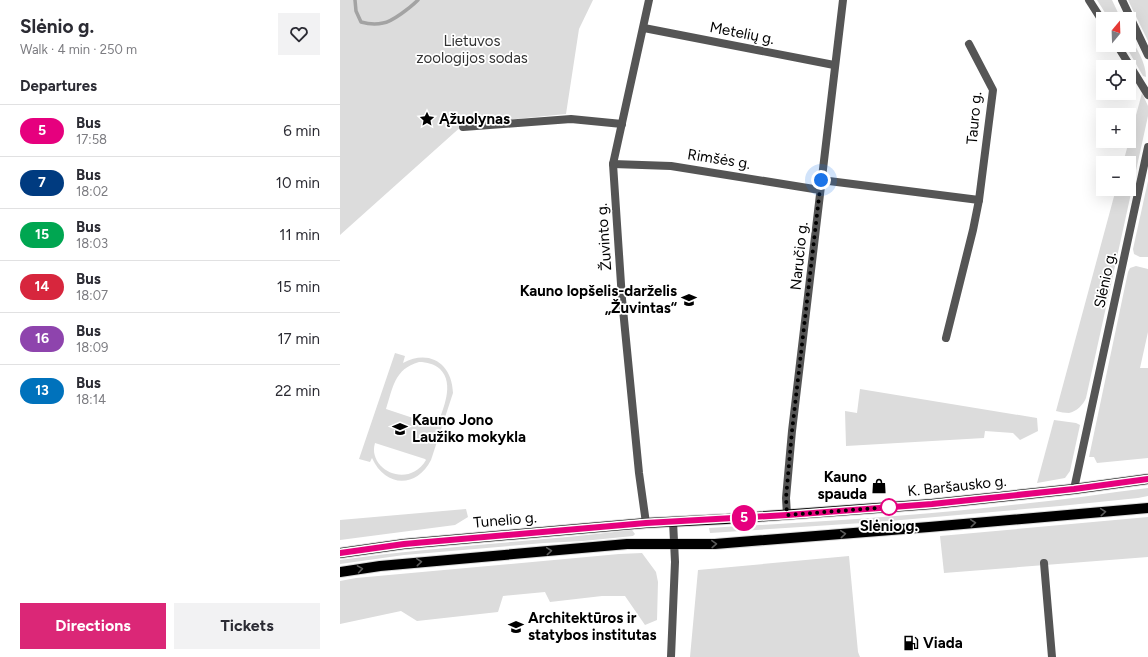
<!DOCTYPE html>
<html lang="en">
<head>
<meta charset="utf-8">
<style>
  :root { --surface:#fff; --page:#f2f2f3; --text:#2b2b33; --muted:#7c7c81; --line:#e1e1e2; --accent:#db2777 }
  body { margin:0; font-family:Figtree,sans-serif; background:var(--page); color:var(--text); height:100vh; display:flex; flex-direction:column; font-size:15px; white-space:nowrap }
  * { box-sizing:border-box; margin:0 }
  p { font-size:13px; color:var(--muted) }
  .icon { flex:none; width:22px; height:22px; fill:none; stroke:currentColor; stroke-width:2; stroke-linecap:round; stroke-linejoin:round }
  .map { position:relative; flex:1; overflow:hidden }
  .sheet { display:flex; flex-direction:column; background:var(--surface); width:340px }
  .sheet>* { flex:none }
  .badge { padding:0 8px; border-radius:13px; font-size:14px; line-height:26px }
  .needle { width:26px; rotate:19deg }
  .controls { position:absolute; left:756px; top:12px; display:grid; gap:8px }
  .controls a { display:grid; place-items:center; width:40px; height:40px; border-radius:0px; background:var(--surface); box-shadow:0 4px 16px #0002; font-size:20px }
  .you { position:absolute; width:20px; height:20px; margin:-10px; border:3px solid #fff; border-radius:50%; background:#1a73e8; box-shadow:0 0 0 6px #1a73e833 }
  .map>.badge { position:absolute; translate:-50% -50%; box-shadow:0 0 0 2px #fff }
  h2 { padding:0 20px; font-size:15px; line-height:36px }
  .round { display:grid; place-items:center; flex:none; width:42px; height:42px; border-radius:0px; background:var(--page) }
  .headline { display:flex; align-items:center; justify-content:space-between; height:68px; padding:0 20px }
  h1 { font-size:19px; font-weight:700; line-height:30px }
  .action { display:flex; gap:8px; margin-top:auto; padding:8px 20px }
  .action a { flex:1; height:46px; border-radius:0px; background:var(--accent); color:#fff; font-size:16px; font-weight:700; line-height:46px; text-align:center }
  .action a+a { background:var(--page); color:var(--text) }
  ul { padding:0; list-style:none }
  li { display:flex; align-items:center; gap:12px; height:52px; padding:0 20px; border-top:1px solid var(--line) }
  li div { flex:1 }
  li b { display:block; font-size:15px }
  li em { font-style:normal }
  li .badge { min-width:44px; font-weight:700; text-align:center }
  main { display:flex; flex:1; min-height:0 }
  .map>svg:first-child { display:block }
</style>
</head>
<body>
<main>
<section class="sheet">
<div class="headline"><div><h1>Slėnio g.</h1><p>Walk · 4 min · 250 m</p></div><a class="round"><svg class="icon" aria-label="heart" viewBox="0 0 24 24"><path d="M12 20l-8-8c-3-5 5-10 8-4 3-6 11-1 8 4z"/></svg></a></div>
<h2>Departures</h2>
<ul>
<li><span class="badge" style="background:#e6007e;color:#fff">5</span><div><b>Bus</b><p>17:58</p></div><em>6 min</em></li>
<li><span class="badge" style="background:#003b80;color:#fff">7</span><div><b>Bus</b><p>18:02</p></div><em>10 min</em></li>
<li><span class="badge" style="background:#00a651;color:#fff">15</span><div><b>Bus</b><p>18:03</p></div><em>11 min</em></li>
<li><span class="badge" style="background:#d7263d;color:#fff">14</span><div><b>Bus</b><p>18:07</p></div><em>15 min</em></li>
<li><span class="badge" style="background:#8e44ad;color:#fff">16</span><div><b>Bus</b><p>18:09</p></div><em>17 min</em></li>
<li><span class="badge" style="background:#0072bc;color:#fff">13</span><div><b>Bus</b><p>18:14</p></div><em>22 min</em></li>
</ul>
<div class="action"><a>Directions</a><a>Tickets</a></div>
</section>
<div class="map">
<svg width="808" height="657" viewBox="0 0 808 657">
  <rect width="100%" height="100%" fill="#fff"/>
  <!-- green -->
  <g fill="#dcdcdc" fill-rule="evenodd">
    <polygon points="0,0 253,0 239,29 226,114 124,124 0,235"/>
    <polygon points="757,0 772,0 781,19 769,19"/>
    <polygon points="788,0 808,0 808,41"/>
    <path d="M789,35C796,48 806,62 806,77L803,76L785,45H789Z"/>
    <path d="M802,93L808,106V116L746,398C744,404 736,412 729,413C725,413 720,412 716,411L776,189H789V163H783Z"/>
    <polygon points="808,181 808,257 800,257 794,254 793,249"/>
    <polygon points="796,266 808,269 808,332 800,368 808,368 808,458 757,463 754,457 749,457 788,272 790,268"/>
    <path d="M55,353L65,356L63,363C89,349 112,363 113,393L91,460C76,489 45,487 32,458L30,462L19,459ZM79,362C87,362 94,364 100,369C115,384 103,409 97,426L46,409C53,388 54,369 79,362ZM35,443L85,459L86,460C68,490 27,469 35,443Z"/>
    <polygon points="520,389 697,418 698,431 680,440 673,433 645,431 644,438 506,446 505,411 517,413"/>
    <polygon points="714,420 736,423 740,425 730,471 725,478 697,483"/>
    <path d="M808,488V496L798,498L720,506L538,522L370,533L369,528C473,522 578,516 681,504C724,500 766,493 808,488Z"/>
    <polygon points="126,509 128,517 115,525 0,540 0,520"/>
    <polygon points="808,517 808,557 604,573 600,536"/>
    <path d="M292,530L295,534L293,536L243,541L204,543L64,555L0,564V560C97,546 195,542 292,530Z"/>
    <polygon points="302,553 316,572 318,582 317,620 305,625 285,596 262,596 210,602 205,592 163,596 158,612 77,621 61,611 0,624 0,581 16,578 279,554"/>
    <polygon points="509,556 518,652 520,657 350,657 358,570"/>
  </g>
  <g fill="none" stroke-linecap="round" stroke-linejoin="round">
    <!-- stream -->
    <path stroke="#a3a3a3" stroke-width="3.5" d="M15,0L16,11L21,22C28,24 35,25 43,23C52,22 71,7 78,0"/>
    <!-- primary casing -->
    <g stroke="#dbdbdb" stroke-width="12">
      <g id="primary">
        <polyline points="0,553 64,544 306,523 386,519 592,504 734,489 808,479"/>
        <polyline points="0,572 40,566 287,544 375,544 589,527 808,508"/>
      </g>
    </g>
    <!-- minor -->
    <g stroke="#555" stroke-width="8">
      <polyline points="749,0 763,22"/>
      <polyline points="782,0 808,55"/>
      <polyline points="304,28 494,65"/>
      <polyline points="777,45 808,95"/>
      <polyline points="123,127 231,119 282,124"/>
      <polyline points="273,164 331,166 480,190"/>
      <polyline points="481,180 639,200"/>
      <polyline points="606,338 633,230 639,200 653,90 629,44"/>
      <polyline points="734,489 808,147"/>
      <polyline points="447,515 446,498 452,431 503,0"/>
      <polyline points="306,523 299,473 282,299 273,164 309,0"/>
      <polyline points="704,563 712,657"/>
    </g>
    <!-- tertiary -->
    <polyline stroke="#555" stroke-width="8" points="331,657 335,562 333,521"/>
    <!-- primary -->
    <use href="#primary" stroke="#000" stroke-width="10"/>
  </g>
  <!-- one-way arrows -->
  <defs><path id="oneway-chevron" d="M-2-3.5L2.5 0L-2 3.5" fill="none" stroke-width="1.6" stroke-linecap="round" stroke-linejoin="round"/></defs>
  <g stroke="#595959">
    <use href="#oneway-chevron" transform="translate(763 512) rotate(-5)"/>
    <use href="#oneway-chevron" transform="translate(633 523) rotate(-5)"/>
    <use href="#oneway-chevron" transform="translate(503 534) rotate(-5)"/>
    <use href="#oneway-chevron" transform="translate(374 544) rotate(-2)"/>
    <use href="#oneway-chevron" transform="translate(209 551) rotate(-5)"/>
    <use href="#oneway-chevron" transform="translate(79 562) rotate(-5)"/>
    <use href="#oneway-chevron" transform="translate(20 569) rotate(-9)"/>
  </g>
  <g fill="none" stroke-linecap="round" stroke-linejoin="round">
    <!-- line casing -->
    <g stroke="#fff" stroke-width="9">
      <polyline id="line" points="0,553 64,544 306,523 447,515 592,504 734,489 808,479"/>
    </g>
    <!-- line -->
    <use href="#line" stroke="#e6007e" stroke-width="6"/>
    <!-- walk -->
    <polyline stroke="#000" stroke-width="4" stroke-dasharray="0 7.2" points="481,180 452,431 446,498 447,515 549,507"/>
  </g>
  <!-- icons -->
  <defs>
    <g id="sight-bare" transform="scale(1.2)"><path d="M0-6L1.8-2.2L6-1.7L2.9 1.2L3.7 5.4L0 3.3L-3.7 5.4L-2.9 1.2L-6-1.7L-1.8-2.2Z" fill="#000" stroke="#fff" stroke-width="2.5" paint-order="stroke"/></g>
    <g id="school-bare" transform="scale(1.2)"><path d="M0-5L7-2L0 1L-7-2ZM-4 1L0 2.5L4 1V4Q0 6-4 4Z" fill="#000" stroke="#fff" stroke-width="2.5" paint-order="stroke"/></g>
    <g id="shop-bare" transform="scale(1.2)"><path d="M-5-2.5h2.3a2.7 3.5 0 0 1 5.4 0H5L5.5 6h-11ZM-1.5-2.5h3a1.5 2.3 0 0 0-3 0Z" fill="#000" stroke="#fff" stroke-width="2.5" paint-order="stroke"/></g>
    <g id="university-bare" transform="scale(1.2)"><path d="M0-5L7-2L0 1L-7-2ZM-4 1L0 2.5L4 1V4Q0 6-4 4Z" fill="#000" stroke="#fff" stroke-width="2.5" paint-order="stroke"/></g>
    <g id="fuel-bare" transform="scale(1.2)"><path d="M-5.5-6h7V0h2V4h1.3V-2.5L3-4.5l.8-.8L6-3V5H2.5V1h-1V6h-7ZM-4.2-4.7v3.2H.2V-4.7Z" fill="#000" stroke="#fff" stroke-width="2.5" paint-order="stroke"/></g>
  </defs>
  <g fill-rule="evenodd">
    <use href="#sight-bare" x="87" y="119"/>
    <use href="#school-bare" x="349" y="300"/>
    <use href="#school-bare" x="60" y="429"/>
    <use href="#shop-bare" x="539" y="486"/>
    <use href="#university-bare" x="176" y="627"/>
    <use href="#fuel-bare" x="571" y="643"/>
  </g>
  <!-- markers -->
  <circle fill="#fff" stroke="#e6007e" stroke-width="2" cx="549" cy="507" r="8"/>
  <g text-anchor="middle" stroke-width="3.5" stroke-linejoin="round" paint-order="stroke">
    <!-- street labels -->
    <g font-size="15" fill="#000" stroke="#fff">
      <text transform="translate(402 33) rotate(11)" y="5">Metelių g.</text>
      <text transform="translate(634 118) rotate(-85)" y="5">Tauro g.</text>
      <text transform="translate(379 159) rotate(9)" y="5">Rimšės g.</text>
      <text transform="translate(264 237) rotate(-94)" y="5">Žuvinto g.</text>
      <text transform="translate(459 256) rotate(-84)" y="5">Naručio g.</text>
      <text transform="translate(765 280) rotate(-78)" y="5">Slėnio g.</text>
      <text transform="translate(617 486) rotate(-6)" y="5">K. Baršausko g.</text>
      <text transform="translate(165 520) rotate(-5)" y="5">Tunelio g.</text>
    </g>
    <!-- park labels -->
    <g font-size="15" fill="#333" stroke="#fff">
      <text x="132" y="46">Lietuvos<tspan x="132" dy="17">zoologijos sodas</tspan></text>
    </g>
    <!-- poi labels -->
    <g font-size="15" font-weight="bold" fill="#000" stroke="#fff" text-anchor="start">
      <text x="99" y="124">Ąžuolynas</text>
      <text x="337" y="296" text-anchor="end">Kauno lopšelis-darželis<tspan x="337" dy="17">„Žuvintas“</tspan></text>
      <text x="72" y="425">Kauno Jono<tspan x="72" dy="17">Laužiko mokykla</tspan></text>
      <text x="527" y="482" text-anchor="end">Kauno<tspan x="527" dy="17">spauda</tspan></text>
      <text x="188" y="623">Architektūros ir<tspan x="188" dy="17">statybos institutas</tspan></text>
      <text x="583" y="648">Viada</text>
    </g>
    <!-- stop labels -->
    <g font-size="15" font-weight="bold" fill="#000" stroke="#fff">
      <text x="549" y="531">Slėnio g.</text>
    </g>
  </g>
</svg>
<div class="controls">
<a><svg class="needle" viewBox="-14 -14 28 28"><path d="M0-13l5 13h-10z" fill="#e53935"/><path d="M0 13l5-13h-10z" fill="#7c7c81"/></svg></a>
<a><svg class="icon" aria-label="locate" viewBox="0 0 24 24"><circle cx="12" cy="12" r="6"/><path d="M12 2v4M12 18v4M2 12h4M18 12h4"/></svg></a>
<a>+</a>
<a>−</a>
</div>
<div class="you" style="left:481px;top:180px"></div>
<b class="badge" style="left:404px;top:518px;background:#e6007e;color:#fff">5</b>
</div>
</main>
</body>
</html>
